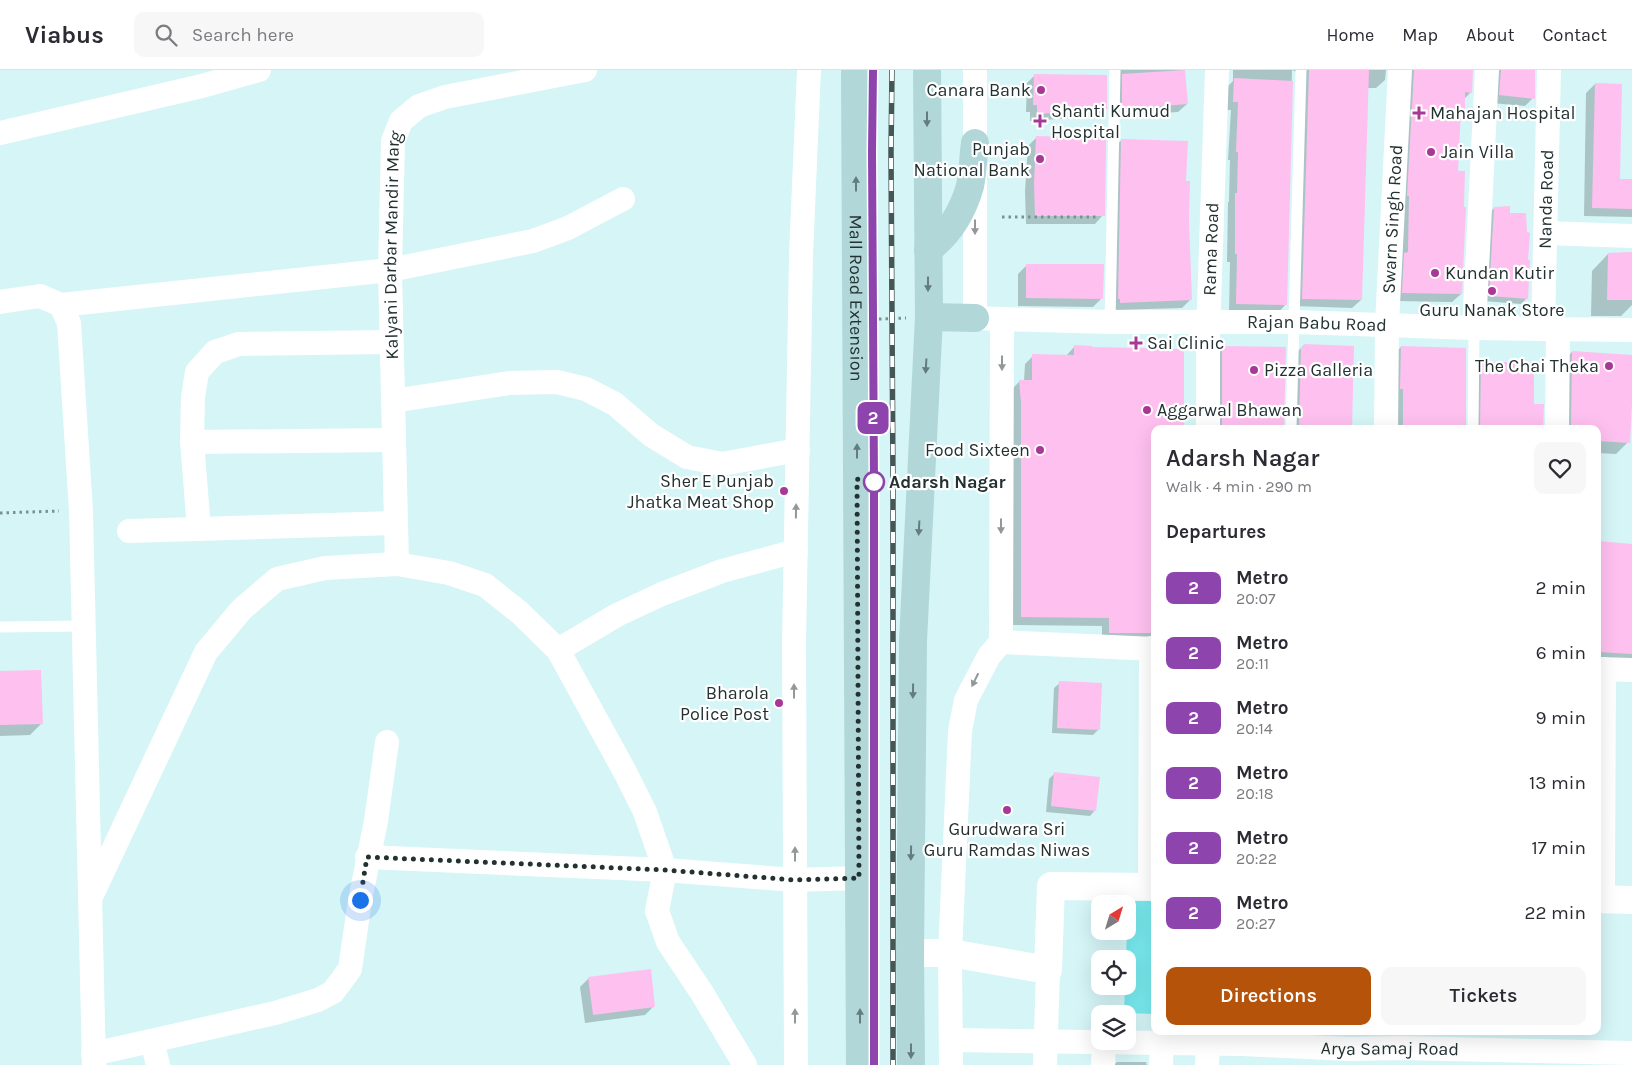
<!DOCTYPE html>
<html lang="en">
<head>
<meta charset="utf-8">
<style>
  :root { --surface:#fff; --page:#f7f7f7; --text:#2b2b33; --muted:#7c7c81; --line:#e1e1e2; --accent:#b45309 }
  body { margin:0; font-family:Karla,sans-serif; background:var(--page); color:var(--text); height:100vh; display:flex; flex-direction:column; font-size:19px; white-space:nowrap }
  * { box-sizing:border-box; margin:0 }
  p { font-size:16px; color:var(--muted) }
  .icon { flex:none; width:28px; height:28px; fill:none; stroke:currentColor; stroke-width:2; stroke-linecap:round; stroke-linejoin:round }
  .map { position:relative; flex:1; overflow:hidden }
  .details { position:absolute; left:1151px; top:355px; width:450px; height:610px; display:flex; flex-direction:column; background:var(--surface); border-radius:10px; box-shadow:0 5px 20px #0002 }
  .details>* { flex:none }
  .badge { padding:0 10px; border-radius:8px; font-size:18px; line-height:32px }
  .needle { width:32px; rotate:38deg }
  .controls { position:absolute; left:1091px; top:825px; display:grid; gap:10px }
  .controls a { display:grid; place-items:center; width:45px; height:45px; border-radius:10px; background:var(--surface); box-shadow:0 5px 20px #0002; font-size:25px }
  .you { position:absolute; width:25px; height:25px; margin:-12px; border:4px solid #fff; border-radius:50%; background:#1a73e8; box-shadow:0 0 0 8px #1a73e833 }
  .map>.badge { position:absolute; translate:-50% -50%; box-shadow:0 0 0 2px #fff }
  h2 { padding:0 15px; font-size:19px; line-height:45px }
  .round { display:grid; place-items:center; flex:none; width:52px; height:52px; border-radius:10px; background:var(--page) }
  .headline { display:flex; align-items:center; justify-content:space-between; height:85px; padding:0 15px }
  h1 { font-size:24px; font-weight:600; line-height:38px }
  .button { display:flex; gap:10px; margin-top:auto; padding:10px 15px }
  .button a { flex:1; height:58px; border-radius:10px; background:var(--accent); color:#fff; font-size:20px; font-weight:600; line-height:58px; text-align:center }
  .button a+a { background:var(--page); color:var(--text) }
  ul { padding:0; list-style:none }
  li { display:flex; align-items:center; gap:15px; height:65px; padding:0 15px }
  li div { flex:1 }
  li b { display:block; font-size:19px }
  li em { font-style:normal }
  li .badge { min-width:55px; font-weight:700; text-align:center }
  header { display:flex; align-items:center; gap:30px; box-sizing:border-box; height:70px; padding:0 25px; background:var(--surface); border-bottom:1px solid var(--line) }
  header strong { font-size:24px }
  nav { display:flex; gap:28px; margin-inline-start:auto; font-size:18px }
  .search { width:350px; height:45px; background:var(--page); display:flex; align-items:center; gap:12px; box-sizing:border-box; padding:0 18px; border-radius:10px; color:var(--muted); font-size:19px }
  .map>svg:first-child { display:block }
</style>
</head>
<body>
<header>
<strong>Viabus</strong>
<div class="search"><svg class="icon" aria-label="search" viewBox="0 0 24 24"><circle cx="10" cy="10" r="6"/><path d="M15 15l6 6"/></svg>Search here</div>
<nav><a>Home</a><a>Map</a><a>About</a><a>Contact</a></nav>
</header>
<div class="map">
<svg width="1632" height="995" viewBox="0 0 1632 995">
  <rect width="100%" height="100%" fill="#d5f5f7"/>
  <!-- green -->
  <polygon fill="#77e9ee" points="1128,827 1155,828 1155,944 1124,943 1125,916 1128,916 1128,889 1126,889"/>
  <!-- shadow -->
  <g fill="#0003">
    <polygon points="1115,0 1184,0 1187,34 1178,42 1114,46"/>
    <polygon points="1233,0 1386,0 1385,10 1376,18 1367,18 1361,230 1352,238 1294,236 1297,2 1292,0 1286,234 1278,243 1229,241 1230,192 1227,192 1228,133 1229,131 1230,90 1228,90 1231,40 1225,40 1226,18 1233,11"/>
    <polygon points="1402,0 1472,0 1471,22 1464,29 1464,39 1460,43 1457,102 1461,224 1452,232 1395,231"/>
    <polygon points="1489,0 1534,0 1533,28 1525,36 1492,33"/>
    <polygon points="1034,6 1105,39 1098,46 1030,51 1030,42 1026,42 1027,13"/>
    <polygon points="1595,14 1618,110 1632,110 1632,147 1584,146 1586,23"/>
    <polygon points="1037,67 1103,145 1095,154 1026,154 1025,122 1028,76"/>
    <polygon points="1122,70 1185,113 1191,229 1182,238 1113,240 1113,78"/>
    <polygon points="1494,138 1527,228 1521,234 1484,231 1489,144"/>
    <polygon points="1632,183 1632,235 1621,246 1591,246 1592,201 1608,184"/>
    <polygon points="1027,195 1102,228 1093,237 1018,236 1018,204"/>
    <polygon points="1304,275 1351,359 1291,359 1296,283"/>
    <polygon points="1074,277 1155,359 1155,571 1102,570 1102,556 1013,555 1013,341 1011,320 1020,311 1024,311 1025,294 1033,286 1066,286"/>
    <polygon points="1222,277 1282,359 1214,359 1214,285"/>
    <polygon points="1401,277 1464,359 1397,359 1394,284"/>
    <polygon points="1572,282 1632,286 1628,372 1616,384 1598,383 1598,359 1559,359 1560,294"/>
    <polygon points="1482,293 1532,335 1542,359 1474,359 1475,300"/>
    <polygon points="1598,510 1632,510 1632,594 1598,592"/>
    <polygon points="0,602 42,653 30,665 0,666"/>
    <polygon points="1060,613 1099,659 1093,665 1052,663 1054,618"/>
    <polygon points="1054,704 1095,740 1090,746 1046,742 1049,709"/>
    <polygon points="589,908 654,936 645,945 585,953 580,917"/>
    <polygon points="1117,992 1146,992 1147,995 1114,995"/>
  </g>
  <!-- building -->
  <g fill="#fec0ef">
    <polygon points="1185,0 1188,34 1122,39 1122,4"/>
    <polygon points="1309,0 1369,0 1362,230 1302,229"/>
    <polygon points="1414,0 1473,0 1472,23 1465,22 1465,40 1461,40 1458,101 1465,101 1464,137 1466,137 1462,224 1402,223 1404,183 1408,182 1409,126 1407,126"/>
    <polygon points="1501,0 1535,0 1535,29 1499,25"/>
    <polygon points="1034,4 1107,5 1107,39 1037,44 1037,35 1033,35"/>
    <polygon points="1234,8 1293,11 1287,235 1236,234 1237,184 1235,184 1235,123 1237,123 1238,82 1236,82 1238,32 1233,32"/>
    <polygon points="1595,13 1622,14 1620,109 1632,109 1632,139 1592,138"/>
    <polygon points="1036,66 1106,68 1105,146 1035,146 1034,113"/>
    <polygon points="1121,69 1188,71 1186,111 1190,111 1189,151 1192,230 1120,233 1120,229 1118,229"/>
    <polygon points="1510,136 1510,143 1526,143 1527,162 1530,163 1528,190 1530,190 1528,229 1489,226 1494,137"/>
    <polygon points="1632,182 1632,230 1607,230 1608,183"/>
    <polygon points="1026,194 1104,194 1103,229 1026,228"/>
    <polygon points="1304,274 1354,276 1352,359 1299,359 1301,277 1303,277"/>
    <polygon points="1074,275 1092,276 1092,277 1184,279 1184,359 1155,359 1155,563 1109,563 1109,548 1021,547 1021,332 1019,310 1032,310 1032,284 1074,285"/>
    <polygon points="1222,276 1286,277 1284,359 1222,359"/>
    <polygon points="1401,276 1466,278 1466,359 1403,359 1403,319 1400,319"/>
    <polygon points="1572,281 1632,285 1632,333 1630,373 1598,371 1598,359 1571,359"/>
    <polygon points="1481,292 1534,292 1534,334 1544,334 1543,359 1480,359"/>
    <polygon points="1598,471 1632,474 1632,584 1598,582"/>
    <polygon points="41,600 43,654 0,655 0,601"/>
    <polygon points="1059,611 1102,613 1100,660 1057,658"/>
    <polygon points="1054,702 1100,707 1096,741 1051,736"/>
    <polygon points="651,899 655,937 593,945 588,907"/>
  </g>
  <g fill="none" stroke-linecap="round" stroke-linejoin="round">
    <!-- path -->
    <g stroke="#7a9192" stroke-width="3" stroke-dasharray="2.5 4" stroke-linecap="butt">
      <polyline points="1002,147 1096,147"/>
      <polyline points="879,249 906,248"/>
      <polyline points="0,443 59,441"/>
    </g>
    <!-- service -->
    <g stroke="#fff" stroke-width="11">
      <polyline points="1110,252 1115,0"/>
      <polyline points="1291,359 1301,0"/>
      <polyline points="1473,359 1474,258"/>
      <polyline points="0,557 83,556"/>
    </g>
    <!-- minor -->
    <g stroke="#fff" stroke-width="24">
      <polyline points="0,63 202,16 259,0"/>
      <polyline points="1545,163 1632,166"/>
      <polyline points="0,232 40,226 61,235 390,200 533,171 568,158 623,129"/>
      <polyline points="61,235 69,253 81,441 94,995"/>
      <path id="s1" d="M1002,249L1110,252H1294L1474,258L1632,260"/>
      <polyline points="1474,258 1487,0"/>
      <path id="s2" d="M1543,259L1549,0"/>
      <polyline points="393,331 509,313 557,312 586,319 615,334 651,365 687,387 722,394 798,380"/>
      <path id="s3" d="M1208,359V264L1217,0"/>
      <path id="s4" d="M1386,359L1387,254L1400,0"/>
      <polyline points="1557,359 1558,259"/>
      <polyline points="192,372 393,370"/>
      <polyline points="199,459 192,372 193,327 197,302 215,282 239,274 391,272"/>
      <polyline points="129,461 395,453"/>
      <path id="s5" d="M397,494L390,200L393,71L401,51L419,36L445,27L585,0"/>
      <polyline points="1001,572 1155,579"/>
      <polyline points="558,580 617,545 662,524 722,501 796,481"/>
      <polyline points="1598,599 1632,600"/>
      <polyline points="367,787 665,800 795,810 859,808"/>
      <polyline points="1150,816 1151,578"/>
      <polyline points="1603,828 1604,599"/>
      <polyline points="90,829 206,582 242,539 277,509 325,498 397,494 449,503 485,515 519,542 558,580 625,702 645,742 665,800 657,841 668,872 702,923 745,995"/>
      <path id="s6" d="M952,970L1241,974L1349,979L1400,978L1632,983"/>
      <polyline points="152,971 158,995"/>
      <polyline points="93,984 275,943 318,930 333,922 350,899 360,830 376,751 387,672"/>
      <polyline points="796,995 794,574 801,185 809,0"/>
      <polyline points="951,995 950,883 960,661 966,630 989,586 1001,572 1002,249 975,248 975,0"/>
      <polyline points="1045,995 1048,900"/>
      <polyline points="1103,995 1104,972"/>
      <polyline points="1161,995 1162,973"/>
      <polyline points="1207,995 1208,974"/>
    </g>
    <!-- tertiary -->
    <g stroke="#fff" stroke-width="28">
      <polyline points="1598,829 1632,830"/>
      <polyline points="910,883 950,883 1048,900 1051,816 1155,817"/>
    </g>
    <!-- secondary -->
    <g stroke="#b1d7d9" stroke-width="28">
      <path id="s7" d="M855,0L860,995"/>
      <path d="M928,180C949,164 963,141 970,116C973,102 973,87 975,73"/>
      <polyline points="929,247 975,248"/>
      <polyline points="911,995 910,883 913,571 929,247 927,0"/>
    </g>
    <!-- rail casing -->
    <g stroke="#455656" stroke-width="5.5">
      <g id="rail">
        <polyline points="873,0 872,82 874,411 874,995"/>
        <polyline points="892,0 891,82 893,411 893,995"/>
      </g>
    </g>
    <!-- rail -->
    <use href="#rail" stroke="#fff" stroke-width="4" stroke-dasharray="11" stroke-linecap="butt"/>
  </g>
  <!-- one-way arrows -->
  <defs><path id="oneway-solid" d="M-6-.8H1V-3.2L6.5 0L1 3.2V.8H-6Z" transform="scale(1.25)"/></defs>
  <g fill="#637c7d">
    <use href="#oneway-solid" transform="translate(927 49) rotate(90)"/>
    <use href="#oneway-solid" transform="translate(856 114) rotate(-90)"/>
    <use href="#oneway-solid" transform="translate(928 214) rotate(90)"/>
    <use href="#oneway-solid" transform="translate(926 296) rotate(93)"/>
    <use href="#oneway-solid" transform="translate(857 381) rotate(-90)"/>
    <use href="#oneway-solid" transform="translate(919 458) rotate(93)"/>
    <use href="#oneway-solid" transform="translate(913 621) rotate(91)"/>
    <use href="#oneway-solid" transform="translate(911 783) rotate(91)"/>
    <use href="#oneway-solid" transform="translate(860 946) rotate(-90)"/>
    <use href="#oneway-solid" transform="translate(911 981) rotate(90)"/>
  </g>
  <g fill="#929898">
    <use href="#oneway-solid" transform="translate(975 157) rotate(90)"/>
    <use href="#oneway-solid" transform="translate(1002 293) rotate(90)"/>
    <use href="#oneway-solid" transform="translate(796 441) rotate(-89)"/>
    <use href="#oneway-solid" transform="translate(1001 456) rotate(90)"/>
    <use href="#oneway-solid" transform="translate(975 610) rotate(116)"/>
    <use href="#oneway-solid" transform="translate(794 621) rotate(-90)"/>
    <use href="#oneway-solid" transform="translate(795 784) rotate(-90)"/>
    <use href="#oneway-solid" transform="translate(795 946) rotate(-90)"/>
  </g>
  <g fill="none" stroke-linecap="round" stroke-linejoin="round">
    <!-- line casing -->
    <g stroke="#fff" stroke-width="11">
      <polyline id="line" points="873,0 872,82 874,411 874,995"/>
    </g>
    <!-- line -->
    <use href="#line" stroke="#8e44ad" stroke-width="8"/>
    <!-- walk -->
    <polyline stroke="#243131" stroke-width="5" stroke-dasharray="0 9" points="360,830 367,787 665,800 795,810 859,808 857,409 874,412"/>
  </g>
  <!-- markers -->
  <g fill="#a83895" stroke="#fff" stroke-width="2">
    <circle cx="1041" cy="20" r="5"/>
    <path d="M1416.5 35.5h5v5h5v5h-5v5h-5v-5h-5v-5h5z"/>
    <path d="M1037.5 43.5h5v5h5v5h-5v5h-5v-5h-5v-5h5z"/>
    <circle cx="1431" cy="82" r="5"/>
    <circle cx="1040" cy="89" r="5"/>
    <circle cx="1435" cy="203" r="5"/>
    <circle cx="1492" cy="221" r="5"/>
    <path d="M1133.5 265.5h5v5h5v5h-5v5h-5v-5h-5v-5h5z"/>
    <circle cx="1609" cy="296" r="5"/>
    <circle cx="1254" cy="300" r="5"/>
    <circle cx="1147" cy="340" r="5"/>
    <circle cx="1040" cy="380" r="5"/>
    <circle cx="784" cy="421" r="5"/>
    <circle cx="779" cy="633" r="5"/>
    <circle cx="1007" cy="740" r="5"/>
  </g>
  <circle fill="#fff" stroke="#8e44ad" stroke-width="2.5" cx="874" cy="412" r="10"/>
  <g text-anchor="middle" stroke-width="4.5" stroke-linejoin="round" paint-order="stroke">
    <!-- poi labels -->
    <g font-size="18" fill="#243131" stroke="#fff" text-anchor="start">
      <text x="1031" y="26" text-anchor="end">Canara Bank</text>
      <text x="1051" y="47">Shanti Kumud<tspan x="1051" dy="21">Hospital</tspan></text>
      <text x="1430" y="49">Mahajan Hospital</text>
      <text x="1030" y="85" text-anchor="end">Punjab<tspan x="1030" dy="21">National Bank</tspan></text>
      <text x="1441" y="88">Jain Villa</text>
      <text x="1445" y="209">Kundan Kutir</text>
      <text x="1492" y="246" text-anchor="middle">Guru Nanak Store</text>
      <text x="1147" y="279">Sai Clinic</text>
      <text x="1599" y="302" text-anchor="end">The Chai Theka</text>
      <text x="1264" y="306">Pizza Galleria</text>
      <text x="1157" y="346">Aggarwal Bhawan</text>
      <text x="1030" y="386" text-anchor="end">Food Sixteen</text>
      <text x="774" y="417" text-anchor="end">Sher E Punjab<tspan x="774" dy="21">Jhatka Meat Shop</tspan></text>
      <text x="769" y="629" text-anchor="end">Bharola<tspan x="769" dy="21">Police Post</tspan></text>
      <text x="1007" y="765" text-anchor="middle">Gurudwara Sri<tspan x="1007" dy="21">Guru Ramdas Niwas</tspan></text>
    </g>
    <!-- street labels -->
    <g font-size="18" fill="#243131" stroke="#fff">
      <text dy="6" stroke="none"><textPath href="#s2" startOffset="130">Nanda Road</textPath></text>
      <text dy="6" stroke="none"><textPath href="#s4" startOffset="210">Swarn Singh Road</textPath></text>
      <text dy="6" stroke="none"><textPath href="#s5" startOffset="319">Kalyani Darbar Mandir Marg</textPath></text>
      <text dy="6" stroke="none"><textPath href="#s3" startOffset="180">Rama Road</textPath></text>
      <text dy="6" stroke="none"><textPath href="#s7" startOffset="228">Mall Road Extension</textPath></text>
      <text dy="6" stroke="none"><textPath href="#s1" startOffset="315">Rajan Babu Road</textPath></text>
      <text dy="6" stroke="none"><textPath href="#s6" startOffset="438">Arya Samaj Road</textPath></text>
    </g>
    <!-- stop labels -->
    <g font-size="18" font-weight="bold" fill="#243131" stroke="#fff" text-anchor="start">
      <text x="889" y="418">Adarsh Nagar</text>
    </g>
  </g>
</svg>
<div class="controls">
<a><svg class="needle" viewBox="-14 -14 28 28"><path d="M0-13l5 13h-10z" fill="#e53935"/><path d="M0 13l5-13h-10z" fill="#7c7c81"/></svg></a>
<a><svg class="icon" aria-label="locate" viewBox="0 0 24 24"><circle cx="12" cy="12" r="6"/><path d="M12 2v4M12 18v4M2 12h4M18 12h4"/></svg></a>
<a><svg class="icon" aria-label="layers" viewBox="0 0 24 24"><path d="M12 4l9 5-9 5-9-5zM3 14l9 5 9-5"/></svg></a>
</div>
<div class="you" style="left:360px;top:830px"></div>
<b class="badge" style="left:873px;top:348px;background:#8e44ad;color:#fff">2</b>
<section class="details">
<div class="headline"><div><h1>Adarsh Nagar</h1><p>Walk · 4 min · 290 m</p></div><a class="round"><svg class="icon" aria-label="heart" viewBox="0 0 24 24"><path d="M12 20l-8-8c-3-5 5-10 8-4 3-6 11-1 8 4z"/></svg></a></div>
<h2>Departures</h2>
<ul>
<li><span class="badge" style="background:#8e44ad;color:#fff">2</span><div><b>Metro</b><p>20:07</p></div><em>2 min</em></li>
<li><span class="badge" style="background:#8e44ad;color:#fff">2</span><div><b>Metro</b><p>20:11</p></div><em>6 min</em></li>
<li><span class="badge" style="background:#8e44ad;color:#fff">2</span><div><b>Metro</b><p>20:14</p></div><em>9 min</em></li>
<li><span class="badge" style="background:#8e44ad;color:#fff">2</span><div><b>Metro</b><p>20:18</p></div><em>13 min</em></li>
<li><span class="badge" style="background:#8e44ad;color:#fff">2</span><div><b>Metro</b><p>20:22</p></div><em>17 min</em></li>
<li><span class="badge" style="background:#8e44ad;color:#fff">2</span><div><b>Metro</b><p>20:27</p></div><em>22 min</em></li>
</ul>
<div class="button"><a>Directions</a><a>Tickets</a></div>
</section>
</div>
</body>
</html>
